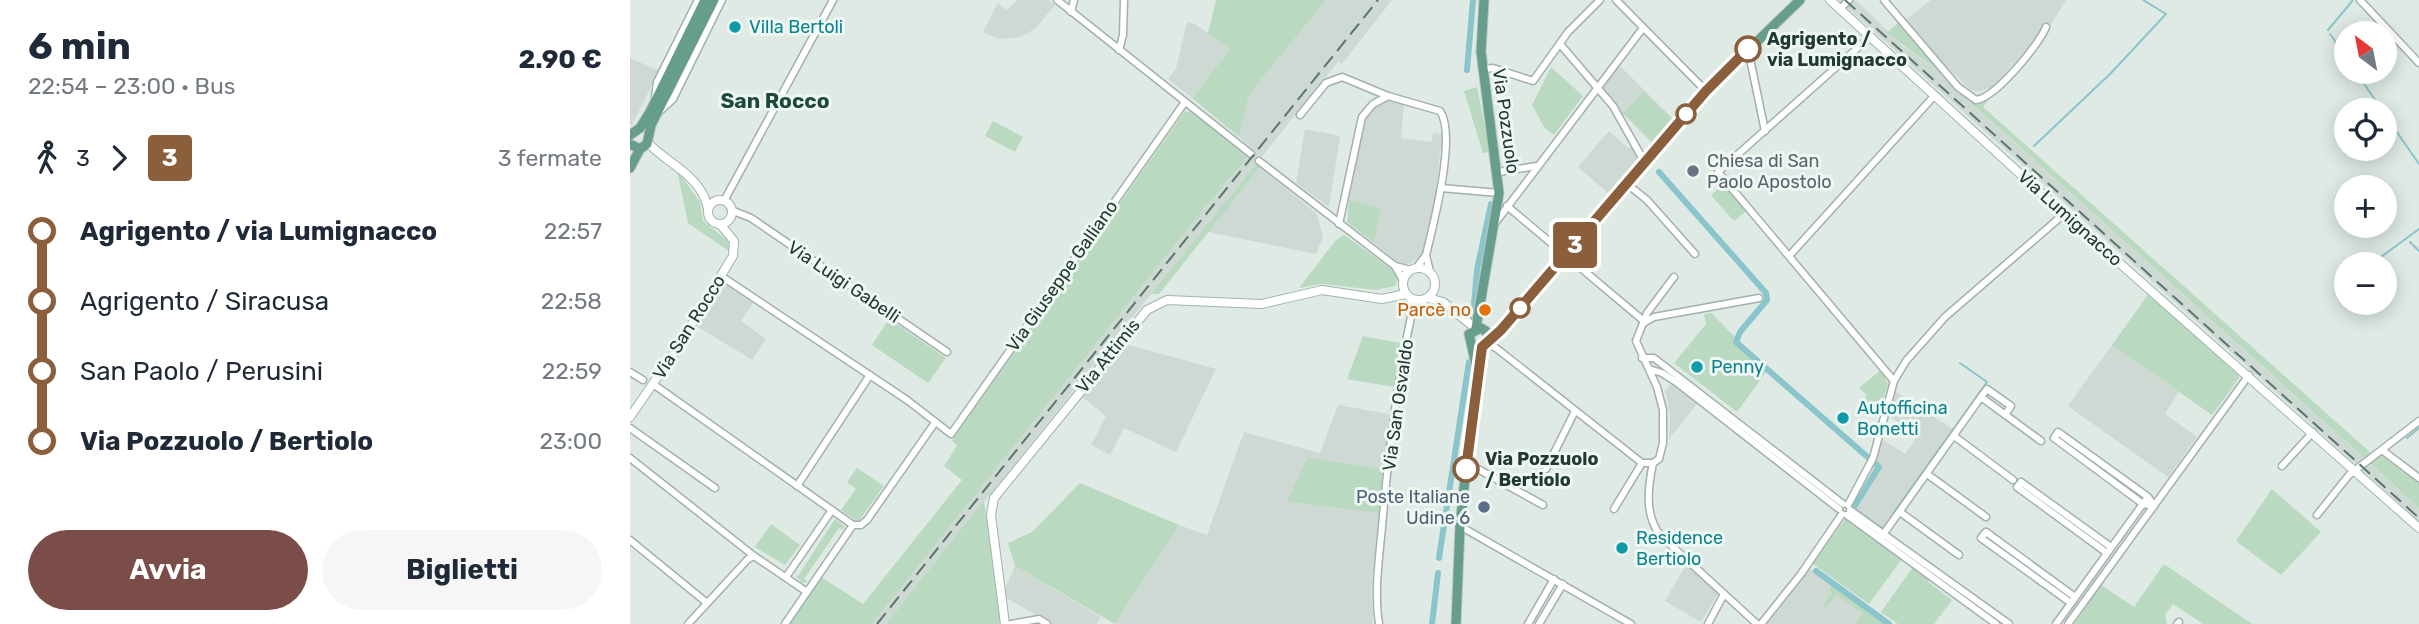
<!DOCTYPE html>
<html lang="it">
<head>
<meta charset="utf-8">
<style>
  :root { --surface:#fff; --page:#f6f6f7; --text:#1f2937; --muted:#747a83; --accent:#7a4d48 }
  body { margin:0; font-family:Rubik,sans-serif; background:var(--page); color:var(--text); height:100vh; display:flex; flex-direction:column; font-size:26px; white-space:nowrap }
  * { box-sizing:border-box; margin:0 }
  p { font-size:23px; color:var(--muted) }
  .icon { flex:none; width:38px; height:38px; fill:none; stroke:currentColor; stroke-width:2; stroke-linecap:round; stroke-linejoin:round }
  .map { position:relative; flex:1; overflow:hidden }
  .panel { display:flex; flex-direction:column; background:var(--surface); width:630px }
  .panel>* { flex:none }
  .badge { padding:0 14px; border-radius:5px; font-size:24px; line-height:46px }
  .needle { width:46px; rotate:328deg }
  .fabs { position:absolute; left:1704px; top:21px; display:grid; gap:14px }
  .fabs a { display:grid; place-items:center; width:63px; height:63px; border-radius:50%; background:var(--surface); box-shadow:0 4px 18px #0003; font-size:35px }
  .map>.badge { position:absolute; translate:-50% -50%; box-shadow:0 0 0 4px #fff }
  .legs { display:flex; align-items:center; gap:10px; height:77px; padding:0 28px; font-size:23px }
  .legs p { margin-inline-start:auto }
  .headline { display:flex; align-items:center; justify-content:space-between; height:119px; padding:0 28px }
  h1 { font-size:38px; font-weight:700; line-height:52px }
  .cta { display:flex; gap:14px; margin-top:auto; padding:14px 28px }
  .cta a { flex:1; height:80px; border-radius:42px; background:var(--accent); color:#fff; font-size:28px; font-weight:700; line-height:80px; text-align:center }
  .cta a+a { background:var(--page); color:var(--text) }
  ul { padding:0 28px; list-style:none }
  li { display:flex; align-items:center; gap:24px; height:70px; font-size:26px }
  li i { display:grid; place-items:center; width:10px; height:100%; margin:0 9px; background:currentColor }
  li i::after { content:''; width:18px; height:18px; margin:-9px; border:5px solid; border-radius:50%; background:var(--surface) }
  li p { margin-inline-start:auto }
  li:first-child i { background:linear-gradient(#0000 50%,currentColor 0) }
  li:last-child i { background:linear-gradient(currentColor 50%,#0000 0) }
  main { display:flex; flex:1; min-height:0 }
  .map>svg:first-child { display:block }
</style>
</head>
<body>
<main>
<section class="panel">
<div class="headline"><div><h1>6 min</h1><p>22:54 – 23:00 · Bus</p></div><b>2.90 €</b></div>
<div class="legs"><svg class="icon" aria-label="walk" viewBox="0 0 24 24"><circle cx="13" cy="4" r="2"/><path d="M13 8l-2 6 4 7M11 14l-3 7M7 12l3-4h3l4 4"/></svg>3<svg class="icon" aria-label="forward" viewBox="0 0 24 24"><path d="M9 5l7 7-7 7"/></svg><b class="badge" style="background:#8b5e3c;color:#fff">3</b><p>3 fermate</p></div>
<ul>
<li><i style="color:#8b5e3c"></i><b>Agrigento / via Lumignacco</b><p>22:57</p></li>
<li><i style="color:#8b5e3c"></i><span>Agrigento / Siracusa</span><p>22:58</p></li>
<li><i style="color:#8b5e3c"></i><span>San Paolo / Perusini</span><p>22:59</p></li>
<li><i style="color:#8b5e3c"></i><b>Via Pozzuolo / Bertiolo</b><p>23:00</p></li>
</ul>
<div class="cta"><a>Avvia</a><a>Biglietti</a></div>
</section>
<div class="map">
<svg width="1789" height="624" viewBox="0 0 1789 624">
  <rect width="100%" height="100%" fill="#dfeae5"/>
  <!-- built -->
  <g fill="#ced9d3">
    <polygon points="387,0 418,0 425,5 406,28 391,37 369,39 353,32 368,3 377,10"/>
    <polygon points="696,0 762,0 712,64 708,62 256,624 242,624 576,206 624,150 609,137 619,95"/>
    <polygon points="1209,0 1226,0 1273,46 1314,75 1346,108 1789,508 1789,521"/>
    <polygon points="1301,0 1436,0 1419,28 1416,27 1364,86 1349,92 1341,90 1289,41 1275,20"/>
    <polygon points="557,22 565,24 600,49 562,98 538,79 546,69"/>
    <polygon points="0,58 29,71 2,125 0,124"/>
    <polygon points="989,65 1043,119 1022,143 988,109 972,87"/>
    <polygon points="755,100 774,103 771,138 802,142 803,133 812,134 806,192 792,255 779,264 770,264 744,243 751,208 719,200 732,121 741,108"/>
    <polygon points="675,129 710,136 699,207 666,183"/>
    <polygon points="979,131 998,148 1002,146 1008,159 979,194 948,167"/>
    <polygon points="630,167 687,214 693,237 686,254 578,232"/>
    <polygon points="92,282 123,303 111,321 136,339 122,360 65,325"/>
    <polygon points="496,344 586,369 546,452 494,428 480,455 461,445 476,416 452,397"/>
    <polygon points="1482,345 1549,392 1535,414 1567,437 1538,477 1438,406"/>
    <polygon points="1040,385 1045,385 1068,403 1039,439 1040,414 1035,390"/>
    <polygon points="1265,391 1324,430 1253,530 1222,507 1243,468 1253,440 1275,454 1288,436 1258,415"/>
    <polygon points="708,405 759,414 741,590 743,624 485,624 549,525 577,535 614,432 690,453"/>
    <polygon points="1057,563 1089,592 1071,622 1035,601"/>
    <polygon points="385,566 471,617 466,624 422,624 376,598 375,589"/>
    <polygon points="1180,569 1257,624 1137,624"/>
  </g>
  <!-- green -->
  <g fill="#b9dac0">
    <polygon points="586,0 696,0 619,95 609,137 562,98 600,49 578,33"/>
    <polygon points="1269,22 1314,75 1257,33"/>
    <polygon points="921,67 953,96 924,135 914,127 902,105"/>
    <polygon points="847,87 860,152 853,153 834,91"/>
    <polygon points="1014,92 1043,119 1023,142 993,113"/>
    <polygon points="1330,93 1346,102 1360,97 1353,107 1741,453 1734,458"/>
    <polygon points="555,111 563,112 618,157 576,206 242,624 158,624 191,577 233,604 332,480 314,466 327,446 322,440"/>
    <polygon points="363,121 393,137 385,152 355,136"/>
    <polygon points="626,164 630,167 529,294 521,294"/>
    <polygon points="47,170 70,202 73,221 98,241 99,251 58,223"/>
    <polygon points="1094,184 1117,210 1104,221 1081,195"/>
    <polygon points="719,200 751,208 744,243 717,222"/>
    <polygon points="714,235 763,270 769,277 765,286 746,290 692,284 669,288 706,240"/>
    <polygon points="1519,293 1608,372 1609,378 1582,415 1482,345"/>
    <polygon points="1081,313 1105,337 1104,342 1136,372 1107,412 1044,363 1076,324 1074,314"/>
    <polygon points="259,319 316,358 298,383 242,345"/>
    <polygon points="733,336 770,343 764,387 717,379"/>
    <polygon points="1251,370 1258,384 1249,414 1232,400 1237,395 1229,388"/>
    <polygon points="1755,456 1789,482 1789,508 1739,462 1745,457"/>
    <polygon points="678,458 753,469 749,513 657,501"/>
    <polygon points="227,468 254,486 228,522 211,510 226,489 217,482"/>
    <polygon points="450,483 549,525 485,624 385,566 378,543 402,532"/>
    <polygon points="1642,489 1691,532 1651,575 1606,541"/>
    <polygon points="354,501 371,624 256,624"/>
    <polygon points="205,519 214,526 213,530 209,528 174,579 178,582 172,583 165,575 168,576"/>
    <polygon points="1215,519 1272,559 1239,604 1183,564"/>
    <polygon points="141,524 170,545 155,565 125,547"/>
    <polygon points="1534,564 1622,624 1573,624 1543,604 1535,615 1537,624 1444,624 1471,585 1504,607"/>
    <polygon points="1283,567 1300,578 1298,582 1322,600 1304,624 1268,624 1251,612"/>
    <polygon points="1202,585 1257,624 1226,624 1232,613 1206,594 1196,608 1193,605 1202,592 1199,589"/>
  </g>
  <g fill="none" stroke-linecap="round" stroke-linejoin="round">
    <!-- stream -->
    <g stroke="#8ac5cc" stroke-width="2">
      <polyline points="1698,30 1723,0"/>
      <polyline points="1700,34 1717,58"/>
      <polyline points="1726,72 1752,110"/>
      <polyline points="1755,115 1789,164"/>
      <polyline points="1404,146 1481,73 1536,14 1513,0"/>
      <polyline points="1780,242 1789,251"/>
      <polyline points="1751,257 1789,229"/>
      <polyline points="1777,438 1789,428"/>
      <polyline points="1229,512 1253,529"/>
      <polyline points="1263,514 1357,382 1330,363"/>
    </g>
    <!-- canal -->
    <g stroke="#8ac5cc" stroke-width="6">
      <polyline points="837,70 843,0"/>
      <polyline points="1029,172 1136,293 1137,300 1110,332 1106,342 1249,467 1224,507"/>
      <polyline points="843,316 847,270 861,204"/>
      <polyline points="809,558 839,362"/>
      <polyline points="1186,571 1259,624"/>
      <polyline points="802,624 808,573"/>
    </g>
    <!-- street casing -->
    <g stroke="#a2b1ab" stroke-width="9">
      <g id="street">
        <polyline points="427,0 621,154"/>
        <polyline points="986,0 1076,91"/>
        <path d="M1254,0L1328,87L1346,100C1365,98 1409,45 1416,27"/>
        <polyline points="1730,0 1789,63"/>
        <polyline points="1210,9 1219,0"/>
        <polyline points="441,12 444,0"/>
        <polyline points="1240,37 1088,172 1264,381"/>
        <polyline points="930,44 983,106 1015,163"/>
        <polyline points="1118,49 1135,131"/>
        <polyline points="489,50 493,35 494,0"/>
        <polyline points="852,69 863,68 903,81 938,32 970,0"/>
        <polyline points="25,97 27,82 68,0"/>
        <polyline points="29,112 43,99 92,0"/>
        <path d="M670,115L696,83L712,77L758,96L810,111C827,135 803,226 796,255"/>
        <polyline points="629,161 765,266"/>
        <polyline points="868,172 907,166"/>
        <polyline points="997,184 1017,200 1065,254"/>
        <polyline points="811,188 869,193"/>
        <polyline points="94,201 203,0"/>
        <polyline points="877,206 1015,322"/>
        <polyline points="101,210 121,218 317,352"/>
        <polyline points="866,222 1013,28"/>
        <polyline points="709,224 732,117 743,104 758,96"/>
        <polyline points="1160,255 1305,95"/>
        <polyline points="786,268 796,255 800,272"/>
        <polyline points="91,276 277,400 321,434 555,102"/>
        <path d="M1044,277L1017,313L1006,341L1027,387L1033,410V443L1029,459L1023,463C1018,487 1014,516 1031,536L1127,624"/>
        <polyline points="773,280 765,266 781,270"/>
        <polyline points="781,298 782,312 791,300"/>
        <polyline points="1015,322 1024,317 1129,298"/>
        <polyline points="856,343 866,348 1012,463 1023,463"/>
        <polyline points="1012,358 1024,358 1213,504"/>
        <polyline points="1019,369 1032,373 1046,382 1209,509"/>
        <polyline points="0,372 13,380"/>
        <polyline points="23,384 223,525"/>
        <polyline points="1351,397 1357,389 1381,406 1375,415"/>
        <polyline points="0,428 85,488"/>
        <polygon points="1428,432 1518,497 1524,506 1513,504 1424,438"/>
        <polyline points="1324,436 1383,480"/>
        <polyline points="1752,450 1789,478"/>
        <polyline points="0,458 124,556 177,592"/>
        <polyline points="837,463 913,505"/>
        <polyline points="1652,466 1683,432"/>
        <polyline points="916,469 945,411"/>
        <polyline points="1297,474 1356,517"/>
        <polyline points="167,486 240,375"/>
        <polyline points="1218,505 1243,458 1264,381 1276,361 1315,317 1434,214"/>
        <polyline points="984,509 1012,463"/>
        <polyline points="1220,510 1379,624"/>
        <polyline points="1270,512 1329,555"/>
        <polyline points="1217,515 1366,624"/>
        <polyline points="1687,515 1719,475 1789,421"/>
        <polyline points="223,525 231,525 237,520 304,424"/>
        <polyline points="830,526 1001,624"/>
        <polyline points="1250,539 1351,397 1411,441"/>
        <polyline points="0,540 77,603"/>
        <polyline points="1477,553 1387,487 1391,482 1481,547"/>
        <polyline points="156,577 202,510"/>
        <polyline points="1441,603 1351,538 1356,532 1445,597"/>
        <polyline points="58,624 118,559 124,556"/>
        <polyline points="155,624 223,525"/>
        <polyline points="381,624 409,619 417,624"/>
        <path d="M749,624C744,592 749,559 752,527C758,455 767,383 782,312"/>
        <polyline points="898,624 924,579"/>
        <polyline points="909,624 933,584"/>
        <polyline points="1078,624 1094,594"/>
        <polyline points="1131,624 1171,574 1212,514"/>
        <polyline points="1426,624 1515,501"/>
        <polyline points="1438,624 1619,375"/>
        <polyline points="1547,624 1549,622"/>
      </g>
    </g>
    <!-- secondary casing -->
    <g stroke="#9fb5ac" stroke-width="10">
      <g id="secondary">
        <polyline points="1200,0 1434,214 1789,528"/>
        <path d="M18,143C38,164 72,176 78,209"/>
        <circle cx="90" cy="212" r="12"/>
        <circle cx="789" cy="284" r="16"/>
        <polyline points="798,298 813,302 845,328"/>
        <polyline points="0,417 44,353 103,256 104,241 90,224"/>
        <polyline points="375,624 361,515 364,498 517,310 537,300 632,304 692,290 752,299 776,294"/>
      </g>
    </g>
    <!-- primary casing -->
    <g stroke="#bcc4c1" stroke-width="11">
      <g id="primary">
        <polyline points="0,135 10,128 20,112 75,0"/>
        <polyline points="0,144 10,149"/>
        <polyline points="0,168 10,149 17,144 21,125 84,0"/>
        <polyline points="846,328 869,193 851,52 854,0"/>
        <polyline points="846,365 839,334 851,328 856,331 858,340"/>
        <polyline points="826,624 830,526 847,366 852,347 868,334 1076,91 1170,0"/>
      </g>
    </g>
    <!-- street -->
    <use href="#street" stroke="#fff" stroke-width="6"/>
    <!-- secondary -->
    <use href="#secondary" stroke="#fff" stroke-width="8"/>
    <!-- primary -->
    <use href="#primary" stroke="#669d8c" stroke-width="9"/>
    <!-- rail -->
    <g stroke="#5b756d" stroke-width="2" stroke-dasharray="14 7" stroke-linecap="butt">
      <polyline points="1215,0 1789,518"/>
      <polyline points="247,624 748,0"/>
    </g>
  </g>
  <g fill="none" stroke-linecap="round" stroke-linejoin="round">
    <!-- line-1 casing -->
    <g stroke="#fff" stroke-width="16">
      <polyline id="line-1" points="836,469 852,347 871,330 1076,91 1118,49"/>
    </g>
    <!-- line-1 -->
    <use href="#line-1" stroke="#8b5e3c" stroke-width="10"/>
  </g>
  <!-- markers -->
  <g fill="#0f9aa8" stroke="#eff7f3" stroke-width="2.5">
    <circle cx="105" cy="27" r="7"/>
    <circle cx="1067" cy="367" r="7"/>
    <circle cx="1213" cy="418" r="7"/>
    <circle cx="992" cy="548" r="7"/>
  </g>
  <g fill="#fff" stroke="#8b5e3c" stroke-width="3.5">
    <circle cx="1118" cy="49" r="12"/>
    <circle cx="1056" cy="114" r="9"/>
    <circle cx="890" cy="308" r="9"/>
    <circle cx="836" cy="469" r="12"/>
  </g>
  <circle fill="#6b7280" stroke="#eff7f3" stroke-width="2.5" cx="1063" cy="171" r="7"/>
  <circle fill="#e8710a" stroke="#eff7f3" stroke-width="2.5" cx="855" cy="310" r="7"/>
  <circle fill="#5c6f8a" stroke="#eff7f3" stroke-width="2.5" cx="854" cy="507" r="7"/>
  <g text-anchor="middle" stroke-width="6" stroke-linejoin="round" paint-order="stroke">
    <!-- culture labels -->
    <g font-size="18" fill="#0d838f" stroke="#eff7f3" text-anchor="start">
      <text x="119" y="33">Villa Bertoli</text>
      <text x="1081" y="373">Penny</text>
      <text x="1227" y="414">Autofficina<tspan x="1227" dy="21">Bonetti</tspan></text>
      <text x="1006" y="544">Residence<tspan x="1006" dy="21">Bertiolo</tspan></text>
    </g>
    <!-- stop labels -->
    <g font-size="18" font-weight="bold" fill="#213931" stroke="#eff7f3" text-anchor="start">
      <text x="1137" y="45">Agrigento /<tspan x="1137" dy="21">via Lumignacco</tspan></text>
      <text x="855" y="465">Via Pozzuolo<tspan x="855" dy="21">/ Bertiolo</tspan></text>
    </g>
    <!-- street labels -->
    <g font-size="18" fill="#213931" stroke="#eff7f3">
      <text transform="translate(876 121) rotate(82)" y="6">Via Pozzuolo</text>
      <text transform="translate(1440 218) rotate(42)" y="6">Via Lumignacco</text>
      <text transform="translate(432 276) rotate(-55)" y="6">Via Giuseppe Galliano</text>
      <text transform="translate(214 282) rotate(34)" y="6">Via Luigi Gabelli</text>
      <text transform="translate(59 327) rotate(-58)" y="6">Via San Rocco</text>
      <text transform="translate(478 356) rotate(-51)" y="6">Via Attimis</text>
      <text transform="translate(768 405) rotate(-82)" y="6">Via San Osvaldo</text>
    </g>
    <!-- worship labels -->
    <g font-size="18" fill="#5b616d" stroke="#eff7f3" text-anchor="start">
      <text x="1077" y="167">Chiesa di San<tspan x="1077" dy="21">Paolo Apostolo</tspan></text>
    </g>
    <!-- food labels -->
    <g font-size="18" fill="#c56008" stroke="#eff7f3" text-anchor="end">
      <text x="841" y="316">Parcè no</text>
    </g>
    <!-- service labels -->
    <g font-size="18" fill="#4e5e75" stroke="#eff7f3" text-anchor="end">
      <text x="840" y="503">Poste Italiane<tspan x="840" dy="21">Udine 6</tspan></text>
    </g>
    <!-- quarter labels -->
    <g font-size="21" font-weight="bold" fill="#1f493d" stroke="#eff7f3">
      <text x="145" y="108">San Rocco</text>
    </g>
  </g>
</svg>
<div class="fabs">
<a><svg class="needle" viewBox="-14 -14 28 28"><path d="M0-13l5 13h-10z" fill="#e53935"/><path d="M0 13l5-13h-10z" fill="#747a83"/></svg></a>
<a><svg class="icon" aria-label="locate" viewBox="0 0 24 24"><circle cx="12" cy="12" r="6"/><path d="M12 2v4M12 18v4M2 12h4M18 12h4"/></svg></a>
<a>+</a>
<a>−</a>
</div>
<b class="badge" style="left:945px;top:245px;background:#8b5e3c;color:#fff">3</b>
</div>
</main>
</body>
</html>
